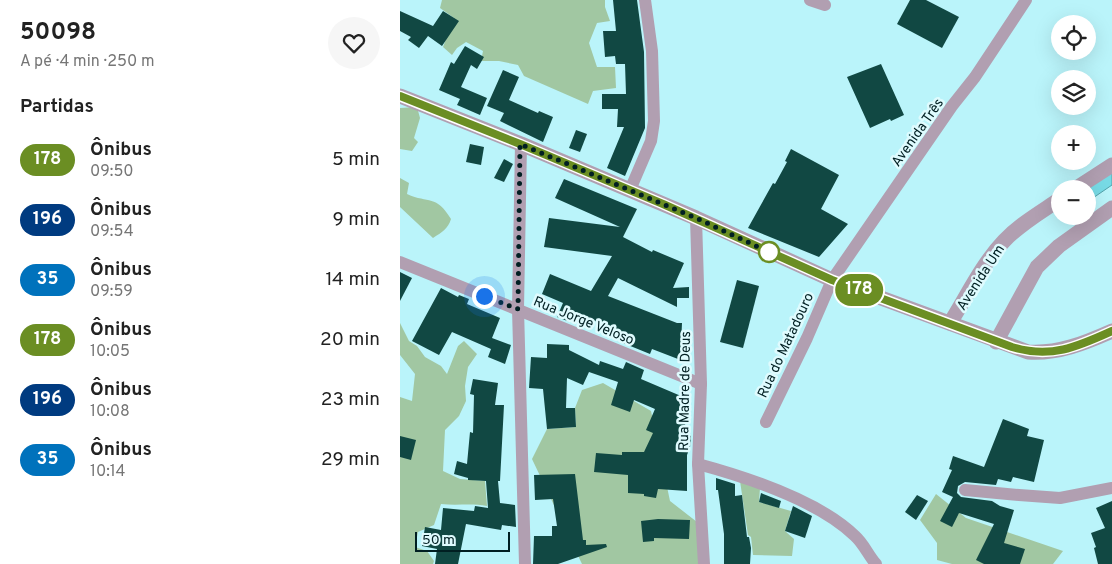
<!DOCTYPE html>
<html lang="pt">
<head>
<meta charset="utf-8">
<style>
  :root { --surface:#fff; --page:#f6f6f6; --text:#222; --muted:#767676 }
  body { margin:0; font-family:Overpass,sans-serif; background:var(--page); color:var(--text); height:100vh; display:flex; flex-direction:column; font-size:19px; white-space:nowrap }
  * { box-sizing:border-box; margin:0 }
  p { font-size:16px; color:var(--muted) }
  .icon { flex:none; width:28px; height:28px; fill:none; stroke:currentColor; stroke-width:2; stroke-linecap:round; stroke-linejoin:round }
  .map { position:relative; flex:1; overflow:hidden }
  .sheet { display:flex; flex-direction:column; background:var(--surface); width:400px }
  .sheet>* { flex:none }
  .badge { padding:0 10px; border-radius:16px; font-size:18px; line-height:32px }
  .fabs { position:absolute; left:651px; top:15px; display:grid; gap:10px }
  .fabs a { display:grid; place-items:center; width:45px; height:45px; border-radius:50%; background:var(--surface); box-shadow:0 5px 20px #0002; font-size:25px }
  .scale { position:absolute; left:15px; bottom:12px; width:95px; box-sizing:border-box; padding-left:5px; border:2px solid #001f22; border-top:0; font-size:14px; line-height:18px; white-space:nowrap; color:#001f22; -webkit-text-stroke:4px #dffbfe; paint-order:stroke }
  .you { position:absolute; width:25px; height:25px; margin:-12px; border:4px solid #fff; border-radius:50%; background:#1a73e8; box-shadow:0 0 0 8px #1a73e833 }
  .map>.badge { position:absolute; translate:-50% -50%; box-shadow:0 0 0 2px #fff }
  h2 { padding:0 20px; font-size:19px; line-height:45px }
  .round { display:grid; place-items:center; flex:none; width:52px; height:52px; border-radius:26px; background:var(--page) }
  .head { display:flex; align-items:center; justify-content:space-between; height:85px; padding:0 20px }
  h1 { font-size:24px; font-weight:700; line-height:38px }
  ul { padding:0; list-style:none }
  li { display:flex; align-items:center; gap:15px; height:60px; padding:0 20px }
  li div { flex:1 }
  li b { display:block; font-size:19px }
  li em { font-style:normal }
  li .badge { min-width:55px; font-weight:700; text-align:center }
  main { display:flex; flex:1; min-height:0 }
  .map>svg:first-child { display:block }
</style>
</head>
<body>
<main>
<section class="sheet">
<div class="head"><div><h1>50098</h1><p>A pé · 4 min · 250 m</p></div><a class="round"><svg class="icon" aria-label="heart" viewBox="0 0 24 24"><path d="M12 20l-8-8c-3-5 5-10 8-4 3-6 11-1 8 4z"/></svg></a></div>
<h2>Partidas</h2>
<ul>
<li><span class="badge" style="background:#6b8e23;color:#fff">178</span><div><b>Ônibus</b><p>09:50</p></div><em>5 min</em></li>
<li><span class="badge" style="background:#003b80;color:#fff">196</span><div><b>Ônibus</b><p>09:54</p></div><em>9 min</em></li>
<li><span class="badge" style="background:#0072bc;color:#fff">35</span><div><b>Ônibus</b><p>09:59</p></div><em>14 min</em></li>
<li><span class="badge" style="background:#6b8e23;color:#fff">178</span><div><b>Ônibus</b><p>10:05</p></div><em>20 min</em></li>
<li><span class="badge" style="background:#003b80;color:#fff">196</span><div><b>Ônibus</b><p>10:08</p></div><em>23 min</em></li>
<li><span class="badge" style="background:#0072bc;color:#fff">35</span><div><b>Ônibus</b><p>10:14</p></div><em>29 min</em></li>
</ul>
</section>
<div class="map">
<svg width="712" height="564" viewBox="0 0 712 564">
  <rect width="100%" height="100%" fill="#baf4fa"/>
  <!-- green -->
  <g fill="#a1c7a2">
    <polygon points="42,0 205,0 205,7 210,21 197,23 189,43 197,67 215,67 216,88 193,91 188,104 124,76 118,65 99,61 81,61 83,51 66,42 57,48 52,55 43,47 54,18 40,8"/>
    <polygon points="17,107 20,118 14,138 18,142 12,151 0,149 0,108"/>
    <path d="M0,178L9,183L7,194C29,204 36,194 51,219C48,229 42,232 33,238L0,207Z"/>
    <path d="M0,323L9,341L17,346L25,357L41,366L47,374L58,346L64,341L77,354L68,367L65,386L66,401L59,416L45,430L43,471L60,479L85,481L87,506C71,503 57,506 41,504L34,525L18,532L15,547L27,551L34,561L33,564H0V397L12,401L15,374L0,355Z"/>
    <polygon points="203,383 251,411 270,501 297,522 299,564 182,564 132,459 147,429 176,427 175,408 182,390"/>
    <polygon points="340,481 360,488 359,502 391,511 385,531 394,539 392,556 353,555 351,537 348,535"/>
    <polygon points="536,494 566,518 663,551 653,564 552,564 537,560 537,543 520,520"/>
  </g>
  <!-- water -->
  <polygon fill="#77dae5" stroke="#53a2aa" points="712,169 712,185 690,200 688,197 688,189"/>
  <!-- building -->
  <g fill="#114843">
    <polygon points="213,0 237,0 244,52 245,128 225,176 207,168 224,127 217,127 218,109 202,109 202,94 226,94 225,64 216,64 215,56 205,57 203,31 216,31"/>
    <polygon points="510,0 526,0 559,17 542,48 497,24"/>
    <polygon points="0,11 33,26 43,11 59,21 42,46 28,36 19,48 8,40 11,37 0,31"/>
    <polygon points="65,46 84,57 77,69 71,65 61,87 87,98 80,115 57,105 60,99 39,90 51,62 54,64"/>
    <polygon points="481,64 504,115 491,121 490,119 470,128 447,77"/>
    <polygon points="103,70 119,77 109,100 138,113 139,111 153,117 143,142 100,121 104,113 87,106"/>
    <polygon points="176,130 187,134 180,152 169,148"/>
    <polygon points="70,144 84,147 81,165 66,162"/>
    <polygon points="391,149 439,175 421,209 448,224 419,257 348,228 373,183 375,184 387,162 385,161"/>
    <polygon points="104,159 113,164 104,182 94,178"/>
    <polygon points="164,179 237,209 223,237 252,252 253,250 284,263 273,288 289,287 289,298 277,298 277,307 218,278 208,296 277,323 282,323 281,345 283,345 278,359 252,349 250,354 223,343 224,340 211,335 213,329 175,312 170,322 157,317 163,303 142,294 150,274 191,291 212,256 144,247 149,218 220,227 155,198"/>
    <polygon points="0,272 12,278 0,301"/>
    <polygon points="337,280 359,286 343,348 320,342"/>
    <polygon points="41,288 58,297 59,295 69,299 67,304 100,318 92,338 111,345 105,364 88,357 91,349 52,332 39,355 12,341"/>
    <polygon points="147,344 169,345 169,350 199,365 200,361 223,369 226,362 244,370 241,379 288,399 283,408 291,412 282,431 291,436 290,447 287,455 287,491 258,489 256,498 244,496 244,494 228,493 228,475 194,472 196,453 222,455 222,452 244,452 253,433 246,430 255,409 234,400 230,412 211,405 218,382 189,372 183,385 167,378 166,408 175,408 176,427 147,429 143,389 129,388 131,357 147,358"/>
    <polygon points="73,379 98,383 95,405 104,405 100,481 98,481 100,503 115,505 116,527 102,525 101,530 66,524 58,564 35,564 37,549 22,546 25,527 41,530 43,508 74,511 75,506 88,508 86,481 68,480 68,478 54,474 57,461 67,464 70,432 73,433 74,395 70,394"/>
    <polygon points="603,419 629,429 627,436 644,440 634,482 613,477 611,482 598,479 596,485 565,482 558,486 557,493 561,497 592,501 600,506 614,510 604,543 625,549 620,564 584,564 576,560 594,524 559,513 552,527 540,521 553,497 542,492 552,470 549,469 553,456 584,467"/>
    <polygon points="0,436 16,440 11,460 0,457"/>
    <polygon points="175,474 183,540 186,540 186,545 206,544 207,547 158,564 133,564 134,536 152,536 152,526 157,526 153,499 135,500 134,475"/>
    <polygon points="316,478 335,484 335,496 342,495 347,537 349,537 351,548 350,564 324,564 324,534 318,490 316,490"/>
    <polygon points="361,493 381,501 379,508 359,502"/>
    <polygon points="517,495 528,501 516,520 505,512"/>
    <polygon points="712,501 712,564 698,564 694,548 696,547 691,533 705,528 696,508"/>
    <polygon points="393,506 412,516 405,538 385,531"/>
    <polygon points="258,519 290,520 289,539 254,538 254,541 243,542 241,521"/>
  </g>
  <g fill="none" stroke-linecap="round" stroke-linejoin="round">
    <!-- minor -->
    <g stroke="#b19fb1" stroke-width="12">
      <polyline points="410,0 425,5"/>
      <polyline points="121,144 118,309 125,564"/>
      <polyline points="230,190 251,141 254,121 252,51 245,0"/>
      <polyline points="296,218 301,384 298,464 304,564"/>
      <polyline points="0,262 301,384"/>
      <polyline points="366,422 407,338 432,280 552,106 575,77 626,0"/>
      <path d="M298,464C346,477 419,501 455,536C464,544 468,555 476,564"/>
      <polyline points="565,490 619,495 660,498 712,488"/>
    </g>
    <!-- tertiary -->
    <g stroke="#b19fb1" stroke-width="15">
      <path d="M0,96L121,144L296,218L432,280L628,352C658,354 685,343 712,331"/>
      <polyline points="675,189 712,165"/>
      <path d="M550,323C567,296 582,264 604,241C620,224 641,212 660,199"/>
      <polyline points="596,342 637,267 659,246 712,208"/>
    </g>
  </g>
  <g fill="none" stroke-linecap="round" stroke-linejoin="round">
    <!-- line casing -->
    <g stroke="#fff" stroke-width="11">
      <path id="line" d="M0,96L120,144L263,204L432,280L612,347C650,359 677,347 712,331"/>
    </g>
    <!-- line -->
    <use href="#line" stroke="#6b8e23" stroke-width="8"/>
    <!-- walk -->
    <polyline stroke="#001f22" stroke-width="5" stroke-dasharray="0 9" points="84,296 118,309 120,144 296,218 369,252"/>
  </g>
  <!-- markers -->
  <circle fill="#fff" stroke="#6b8e23" stroke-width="2.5" cx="369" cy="252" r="10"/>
  <g text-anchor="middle" stroke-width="5" stroke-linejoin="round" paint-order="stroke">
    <!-- street labels -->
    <g font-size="14" fill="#001f22" stroke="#dffbfe">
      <text transform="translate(517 132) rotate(-55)" y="5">Avenida Três</text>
      <text transform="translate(580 277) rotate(-57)" y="5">Avenida Um</text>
      <text transform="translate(184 320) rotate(22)" y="5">Rua Jorge Veloso</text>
      <text transform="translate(385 345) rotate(-65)" y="5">Rua do Matadouro</text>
      <text transform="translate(284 391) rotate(-89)" y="5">Rua Madre de Deus</text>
    </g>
  </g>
</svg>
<div class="fabs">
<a><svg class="icon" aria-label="locate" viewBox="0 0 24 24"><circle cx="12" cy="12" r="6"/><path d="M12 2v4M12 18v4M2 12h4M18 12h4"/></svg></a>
<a><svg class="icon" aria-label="layers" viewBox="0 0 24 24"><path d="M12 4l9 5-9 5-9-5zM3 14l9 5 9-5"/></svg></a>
<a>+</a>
<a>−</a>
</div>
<div class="scale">50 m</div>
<div class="you" style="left:84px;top:296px"></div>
<b class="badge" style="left:459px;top:290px;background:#6b8e23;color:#fff">178</b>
</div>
</main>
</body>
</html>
